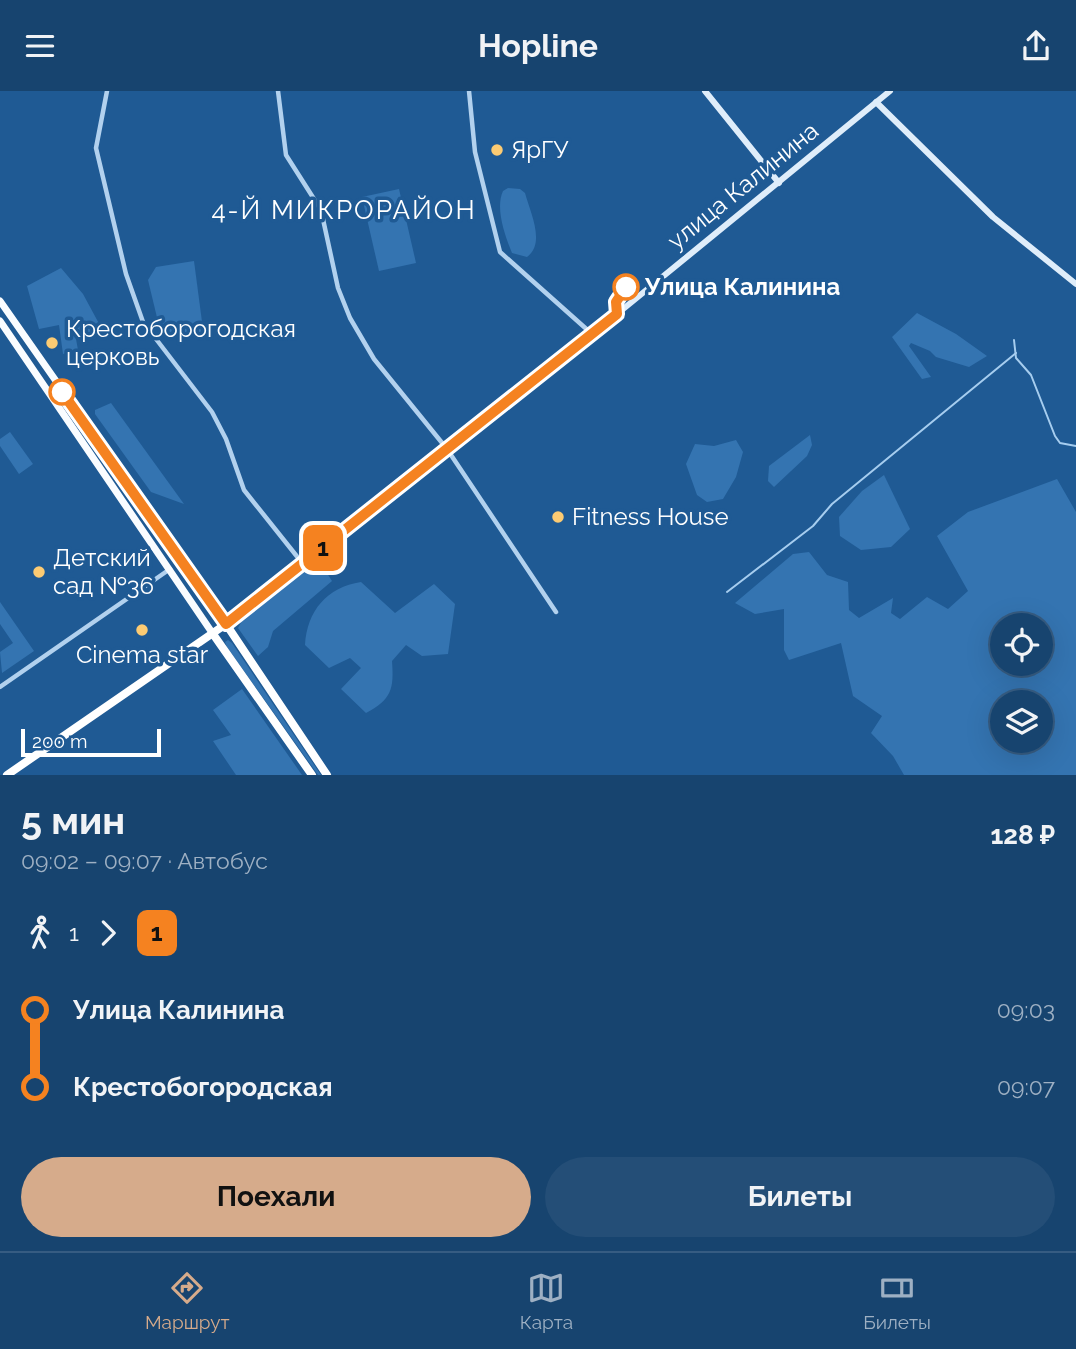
<!DOCTYPE html>
<html lang="ru">
<head>
<meta charset="utf-8">
<style>
  :root { --surface:#17446f; --page:#244e77; --text:#f1f3f6; --muted:#9eb0c3; --line:#365c82; --accent:#d6ab8b }
  body { margin:0; font-family:Raleway,sans-serif; background:var(--page); color:var(--text); height:100vh; display:flex; flex-direction:column; font-size:26px; white-space:nowrap }
  * { box-sizing:border-box; margin:0 }
  p { font-size:23px; color:var(--muted) }
  .icon { flex:none; width:38px; height:38px; fill:none; stroke:currentColor; stroke-width:2; stroke-linecap:round; stroke-linejoin:round }
  .map { position:relative; height:684px; overflow:hidden }
  .details { display:flex; flex-direction:column; background:var(--surface); flex:1 }
  .details>* { flex:none }
  .badge { padding:0 14px; border-radius:10px; font-size:24px; line-height:46px }
  .fabs { position:absolute; left:990px; top:522px; display:grid; gap:14px }
  .fabs a { display:grid; place-items:center; width:63px; height:63px; border-radius:50%; background:var(--surface); box-shadow:0 7px 28px #0002,0 0 0 2px var(--line); font-size:35px }
  .scale { position:absolute; left:21px; bottom:18px; width:140px; box-sizing:border-box; padding-left:7px; border:4px solid #fff; border-top:0; font-size:19px; line-height:24px; white-space:nowrap; color:#fff; -webkit-text-stroke:5px #1f5a94; paint-order:stroke }
  .map>.badge { position:absolute; translate:-50% -50%; box-shadow:0 0 0 4px #fff }
  .legs { display:flex; align-items:center; gap:10px; height:77px; padding:0 21px; font-size:23px }
  .legs p { margin-inline-start:auto }
  .overview { display:flex; align-items:center; justify-content:space-between; height:119px; padding:0 21px }
  h1 { font-size:38px; font-weight:700; line-height:52px }
  .action { display:flex; gap:14px; margin-top:auto; padding:14px 21px }
  .action a { flex:1; height:80px; border-radius:42px; background:var(--accent); color:#111; font-size:28px; font-weight:700; line-height:80px; text-align:center }
  .action a+a { background:var(--page); color:var(--text) }
  ul { padding:0 21px; list-style:none }
  li { display:flex; align-items:center; gap:24px; height:77px; font-size:26px }
  li i { display:grid; place-items:center; width:10px; height:100%; margin:0 9px; background:currentColor }
  li i::after { content:''; width:18px; height:18px; margin:-9px; border:5px solid; border-radius:50%; background:var(--surface) }
  li p { margin-inline-start:auto }
  li:first-child i { background:linear-gradient(#0000 50%,currentColor 0) }
  li:last-child i { background:linear-gradient(currentColor 50%,#0000 0) }
  header { display:flex; justify-content:space-between; align-items:center; height:91px; padding:0 21px; background:var(--surface); font-size:32px; font-weight:700 }
  .tabs { display:flex; justify-content:space-around; align-items:center; height:98px; border-top:2px solid var(--line); background:var(--surface); font-size:19px; color:var(--muted) }
  .tabs a { display:grid; justify-items:center; gap:4px }
  .tabs .selected { color:var(--accent) }
  .map>svg:first-child { display:block }
</style>
</head>
<body>
<header><svg class="icon" aria-label="menu" viewBox="0 0 24 24"><path d="M4 6h16M4 12h16M4 18h16"/></svg>Hopline<svg class="icon" aria-label="share" viewBox="0 0 24 24"><path d="M12 15V3M7 8l5-5 5 5M5 13v7h14v-7"/></svg></header>
<div class="map">
<svg width="1076" height="684" viewBox="0 0 1076 684">
  <rect width="100%" height="100%" fill="#1f5a94"/>
  <!-- green -->
  <g fill="#3474b1" fill-rule="evenodd">
    <path d="M508,97L520,98L525,102C530,121 546,152 527,166L512,162C505,145 495,117 503,100Z"/>
    <polygon points="399,98 416,172 379,180 362,106"/>
    <polygon points="194,170 204,246 167,246 160,239 148,189 156,176"/>
    <polygon points="61,177 83,203 103,240 94,248 89,242 76,248 78,259 63,263 59,234 39,238 27,195"/>
    <polygon points="917,222 956,243 987,265 969,276 936,266 930,260 911,252 909,255 931,286 922,288 892,246"/>
    <polygon points="111,312 184,413 151,401 95,323 95,319"/>
    <polygon points="10,341 33,373 19,383 0,355 0,348"/>
    <polygon points="810,344 812,354 807,365 774,396 768,390 769,375"/>
    <polygon points="736,349 743,361 736,386 723,408 707,411 697,404 686,373 695,353 714,355"/>
    <polygon points="884,384 910,438 891,456 861,459 840,445 839,426 862,400"/>
    <path d="M1057,388L1076,421V684H904L893,665L871,642L882,625L853,605L841,552L789,569L784,559V518L755,523L735,512L793,463L809,461L827,484L848,491L849,519L859,527L893,507L891,522L900,528L927,506L948,518L968,500L937,445L968,421ZM1003,534H1041V572H1003ZM1003,611H1041V649H1003Z"/>
    <polygon points="322,462 325,479 332,490 273,540 268,556 258,565 238,537 246,522"/>
    <path d="M361,491L395,522L434,493L455,513L448,563L422,565L406,554L392,570C394,598 392,608 366,622L341,598L361,577L350,567L329,577L305,554C307,520 327,496 361,491Z"/>
    <polygon points="0,511 34,560 2,582 0,561 13,552 0,533"/>
    <polygon points="228,549 232,552 321,684 318,684 227,556 225,551"/>
    <polygon points="242,598 302,684 236,684 213,650 231,644 213,619"/>
  </g>
  <g fill="none" stroke-linecap="round" stroke-linejoin="round">
    <!-- stream -->
    <g stroke="#a6cdef" stroke-width="2">
      <polyline points="1014,249 1016,267 1031,284 1055,345 1060,352 1076,355"/>
      <polyline points="727,501 813,435 832,413 1016,262"/>
    </g>
    <!-- street -->
    <g stroke="#b2d1ee" stroke-width="4.5">
      <polyline points="107,0 96,57 126,183 143,231 212,321 226,348 244,399 303,473"/>
      <polyline points="278,0 286,64 321,119 338,197 350,227 374,268 447,358 556,521"/>
      <polyline points="469,0 475,61 500,161 592,243"/>
      <polyline points="0,596 170,478"/>
    </g>
    <!-- secondary -->
    <g stroke="#dfedfa" stroke-width="6">
      <polyline points="705,0 779,92"/>
      <polyline points="876,11 993,126 1076,193"/>
      <polyline points="226,533 617,223 890,0"/>
    </g>
    <!-- primary -->
    <g stroke="#f9fcff" stroke-width="7">
      <polyline points="0,210 226,533"/>
      <polyline points="0,230 213,543"/>
    </g>
    <!-- highway -->
    <g stroke="#fff" stroke-width="8">
      <polyline points="213,543 312,684"/>
      <polyline points="7,684 226,533 327,684"/>
    </g>
  </g>
  <g fill="none" stroke-linecap="round" stroke-linejoin="round">
    <!-- line-1 casing -->
    <g stroke="#fff" stroke-width="16">
      <polyline id="line-1" points="62,301 226,533 617,223 616,211 626,196"/>
    </g>
    <!-- line-1 -->
    <use href="#line-1" stroke="#f58220" stroke-width="10"/>
  </g>
  <!-- markers -->
  <g fill="#fccb73" stroke="#1f5a94" stroke-width="2.5">
    <circle cx="497" cy="59" r="7"/>
    <circle cx="52" cy="252" r="7"/>
    <circle cx="558" cy="426" r="7"/>
    <circle cx="39" cy="481" r="7"/>
    <circle cx="142" cy="539" r="7"/>
  </g>
  <g fill="#fff" stroke="#f58220" stroke-width="3.5">
    <circle cx="626" cy="196" r="12"/>
    <circle cx="62" cy="301" r="12"/>
  </g>
  <g text-anchor="middle" stroke-width="7" stroke-linejoin="round" paint-order="stroke">
    <!-- poi labels -->
    <g font-size="24" fill="#fff" stroke="#1f5a94" text-anchor="start">
      <text x="511" y="67">ЯрГУ</text>
      <text x="66" y="246">Крестоборогодская<tspan x="66" dy="28">церковь</tspan></text>
      <text x="572" y="434">Fitness House</text>
      <text x="53" y="475">Детский<tspan x="53" dy="28">сад №36</tspan></text>
      <text x="142" y="572" text-anchor="middle">Cinema star</text>
    </g>
    <!-- street labels -->
    <g font-size="24" fill="#fff" stroke="#1f5a94">
      <text transform="translate(743 95) rotate(-39)" y="8">улица Калинина</text>
    </g>
    <!-- stop labels -->
    <g font-size="24" font-weight="bold" fill="#fff" stroke="#1f5a94" text-anchor="start">
      <text x="645" y="204">Улица Калинина</text>
    </g>
    <!-- neighbourhood labels -->
    <g font-size="26" letter-spacing="2" fill="#fff" stroke="#1f5a94">
      <text x="344" y="128">4-Й МИКРОРАЙОН</text>
    </g>
  </g>
</svg>
<div class="fabs">
<a><svg class="icon" aria-label="locate" viewBox="0 0 24 24"><circle cx="12" cy="12" r="6"/><path d="M12 2v4M12 18v4M2 12h4M18 12h4"/></svg></a>
<a><svg class="icon" aria-label="layers" viewBox="0 0 24 24"><path d="M12 4l9 5-9 5-9-5zM3 14l9 5 9-5"/></svg></a>
</div>
<div class="scale">200 m</div>
<b class="badge" style="left:323px;top:457px;background:#f58220;color:#111">1</b>
</div>
<section class="details">
<div class="overview"><div><h1>5 мин</h1><p>09:02 – 09:07 · Автобус</p></div><b>128 ₽</b></div>
<div class="legs"><svg class="icon" aria-label="walk" viewBox="0 0 24 24"><circle cx="13" cy="4" r="2"/><path d="M13 8l-2 6 4 7M11 14l-3 7M7 12l3-4h3l4 4"/></svg>1<svg class="icon" aria-label="forward" viewBox="0 0 24 24"><path d="M9 5l7 7-7 7"/></svg><b class="badge" style="background:#f58220;color:#111">1</b></div>
<ul>
<li><i style="color:#f58220"></i><b>Улица Калинина</b><p>09:03</p></li>
<li><i style="color:#f58220"></i><b>Крестобогородская</b><p>09:07</p></li>
</ul>
<div class="action"><a>Поехали</a><a>Билеты</a></div>
</section>
<nav class="tabs">
<a class="selected"><svg class="icon" aria-label="directions" viewBox="0 0 24 24"><path d="M12 3l9 9-9 9-9-9zM9 14v-3h6M13 9l2 2-2 2"/></svg>Маршрут</a>
<a><svg class="icon" aria-label="map" viewBox="0 0 24 24"><path d="M3 6l6-2 6 2 6-2v14l-6 2-6-2-6 2zM9 4v14M15 6v14"/></svg>Карта</a>
<a><svg class="icon" aria-label="tickets" viewBox="0 0 24 24"><path d="M3 7h18v10H3zM15 7v10"/></svg>Билеты</a>
</nav>
</body>
</html>
